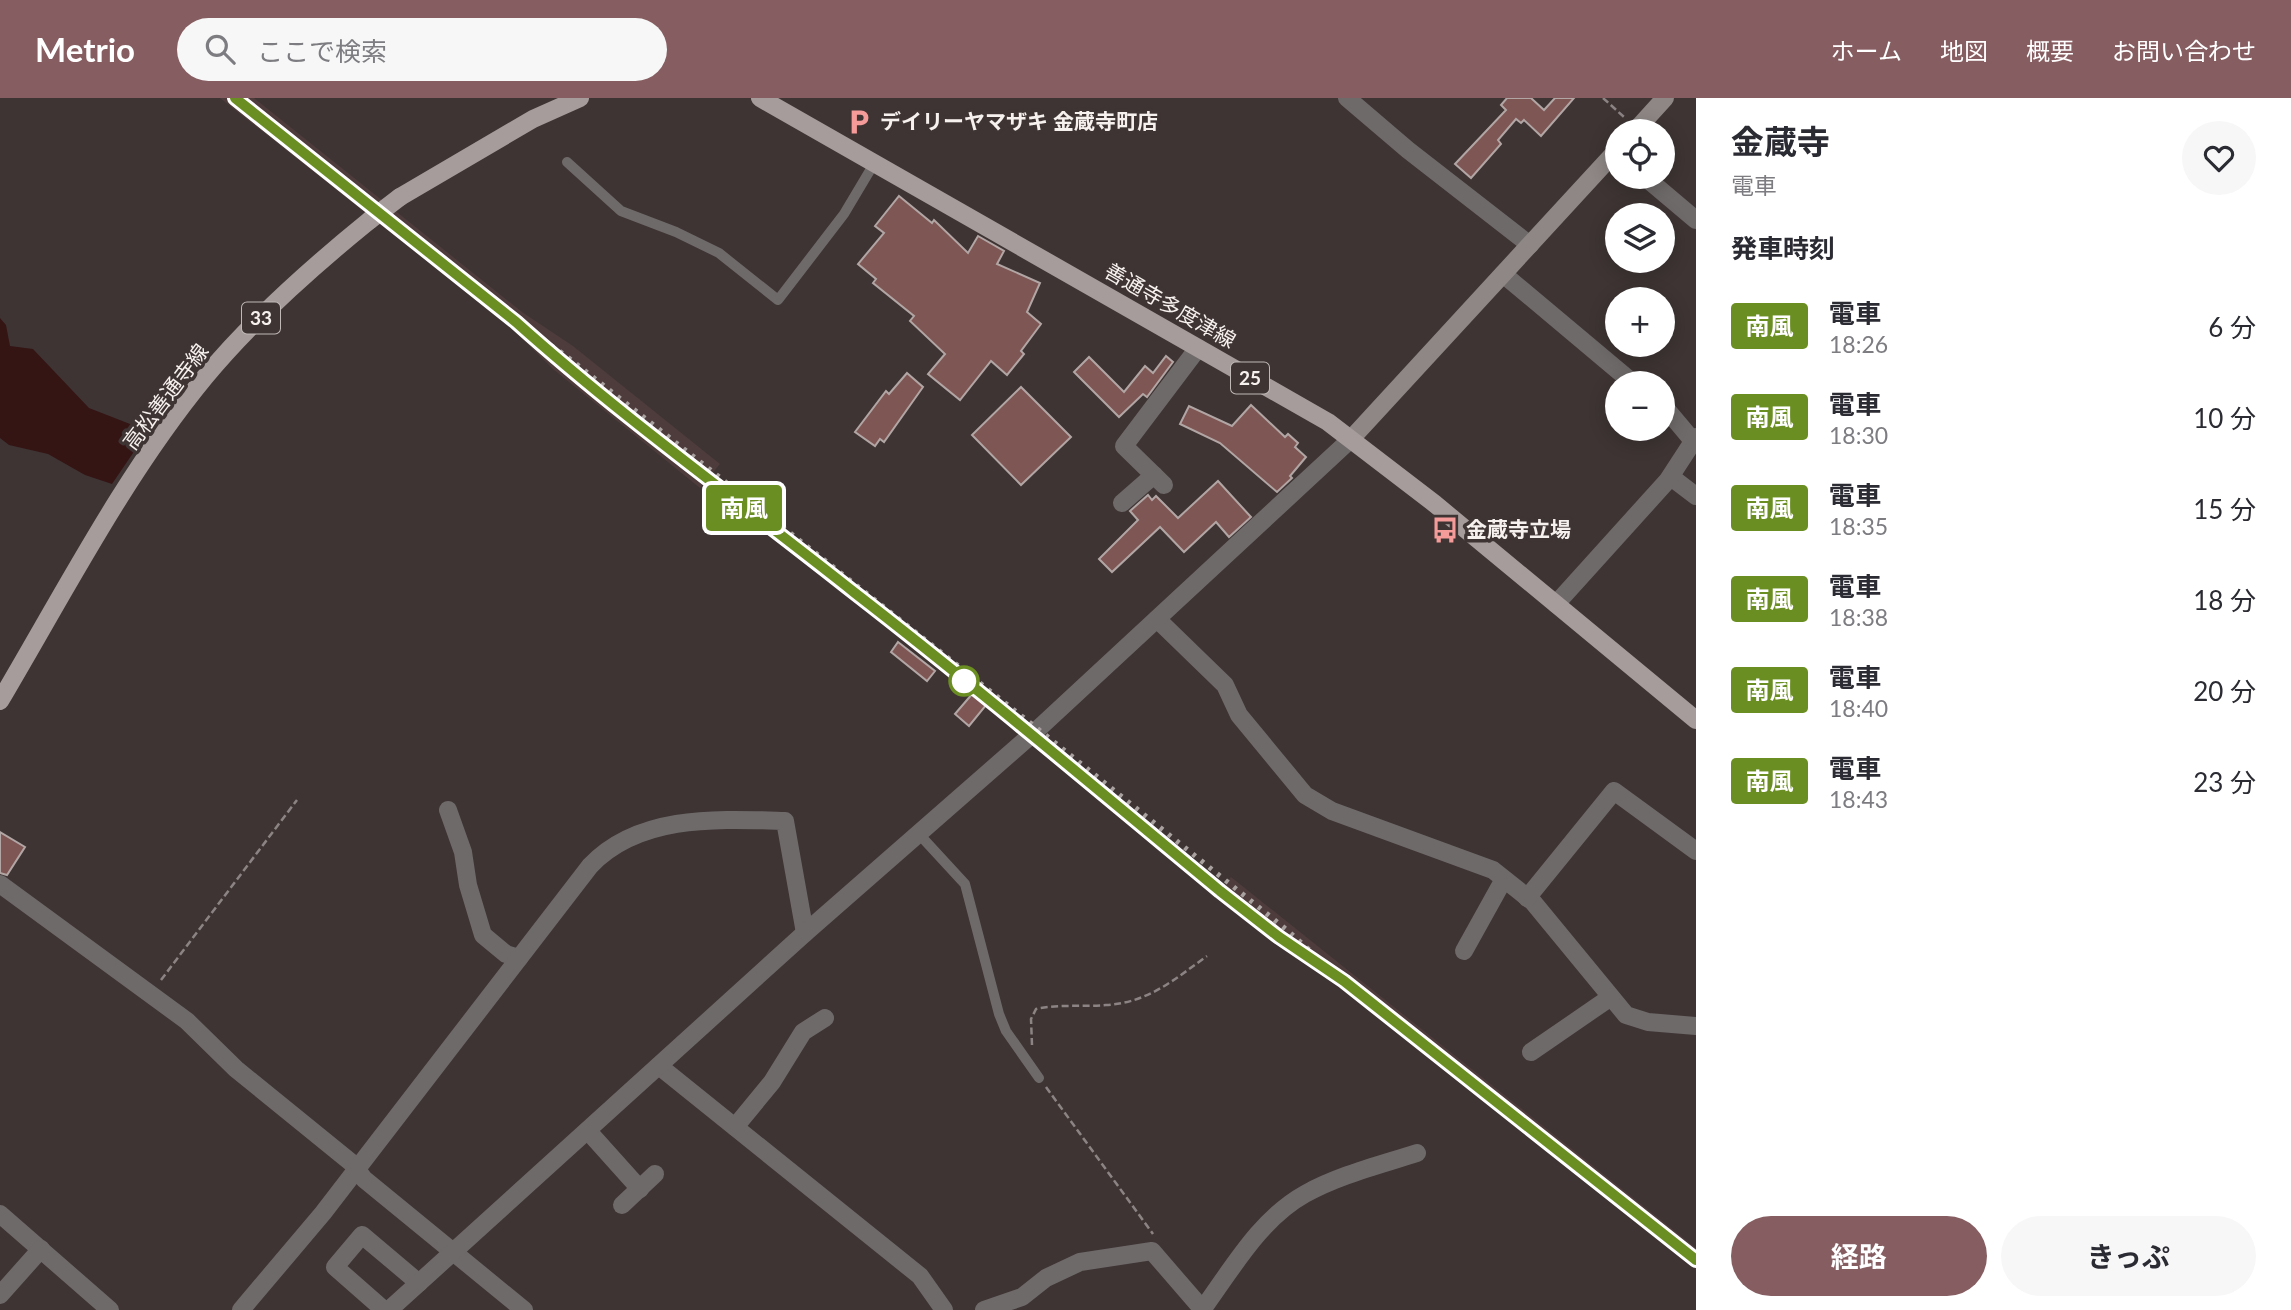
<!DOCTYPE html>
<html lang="ja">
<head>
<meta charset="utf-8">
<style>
  :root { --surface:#fff; --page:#f7f7f7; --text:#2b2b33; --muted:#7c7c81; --accent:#865d61 }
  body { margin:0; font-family:Lato,"Noto Sans JP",sans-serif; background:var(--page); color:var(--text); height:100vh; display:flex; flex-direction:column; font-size:26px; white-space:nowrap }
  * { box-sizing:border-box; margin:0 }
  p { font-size:23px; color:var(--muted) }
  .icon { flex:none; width:38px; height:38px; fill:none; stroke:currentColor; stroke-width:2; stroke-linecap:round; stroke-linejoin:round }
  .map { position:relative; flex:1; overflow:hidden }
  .details { display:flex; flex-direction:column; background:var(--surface); width:595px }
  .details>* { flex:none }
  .badge { padding:0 14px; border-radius:5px; font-size:24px; line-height:46px }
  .buttons { position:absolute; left:1605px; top:21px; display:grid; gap:14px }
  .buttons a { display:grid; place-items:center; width:70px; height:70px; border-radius:50%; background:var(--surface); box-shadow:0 4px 18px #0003; font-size:35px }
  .map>.badge { position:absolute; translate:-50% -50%; box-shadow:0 0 0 4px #fff }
  h2 { padding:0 35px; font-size:26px; line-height:63px }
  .round { display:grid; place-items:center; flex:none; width:74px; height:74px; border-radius:37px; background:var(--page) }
  .head { display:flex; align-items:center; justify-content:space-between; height:119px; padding:0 35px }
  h1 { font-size:33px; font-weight:700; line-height:52px }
  .cta { display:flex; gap:14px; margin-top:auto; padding:14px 35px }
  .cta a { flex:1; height:80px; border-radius:42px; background:var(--accent); color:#fff; font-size:28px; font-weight:700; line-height:80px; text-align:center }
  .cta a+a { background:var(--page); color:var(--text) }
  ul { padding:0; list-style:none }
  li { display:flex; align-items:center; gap:21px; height:91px; padding:0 35px }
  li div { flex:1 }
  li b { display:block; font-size:26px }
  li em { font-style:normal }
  li .badge { min-width:77px; font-weight:700; text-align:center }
  header { display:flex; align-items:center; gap:42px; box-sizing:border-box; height:98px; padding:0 35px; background:var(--accent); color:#fff }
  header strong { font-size:33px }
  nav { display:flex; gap:38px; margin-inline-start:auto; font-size:24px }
  .search { width:490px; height:63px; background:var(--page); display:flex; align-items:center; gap:18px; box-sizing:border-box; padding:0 24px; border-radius:38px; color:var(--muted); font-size:26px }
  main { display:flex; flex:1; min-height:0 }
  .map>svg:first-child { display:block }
</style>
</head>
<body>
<header>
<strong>Metrio</strong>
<div class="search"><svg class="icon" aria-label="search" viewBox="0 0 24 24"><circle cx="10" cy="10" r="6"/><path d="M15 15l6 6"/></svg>ここで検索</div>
<nav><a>ホーム</a><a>地図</a><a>概要</a><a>お問い合わせ</a></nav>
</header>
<main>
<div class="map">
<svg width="1696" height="1212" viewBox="0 0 1696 1212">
  <rect width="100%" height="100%" fill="#3e3434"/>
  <!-- built -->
  <g fill="#4d3c3b">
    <polygon points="220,0 254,0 522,214 573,248 720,366 700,390 553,271 509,228"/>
    <polygon points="1231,779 1696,1150 1696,1172 1340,889 1215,798"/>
  </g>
  <!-- water -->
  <polygon fill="#351414" points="0,220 6,227 10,248 33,251 89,310 148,333 112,386 85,377 48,356 9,347 0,340"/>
  <!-- building -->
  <g fill="#7e5654" stroke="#b2a6a5" stroke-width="2">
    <polygon points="1507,0 1531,0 1544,12 1555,0 1574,0 1541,38 1524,22 1521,25 1516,21 1498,42 1501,46 1471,80 1455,66 1506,12 1501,7"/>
    <polygon points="899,98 932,125 934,122 968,155 978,138 1004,153 997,166 1040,185 1027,214 1041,226 1021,253 1024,256 1007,277 991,263 960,302 928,276 945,256 910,223 914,218 873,185 876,181 858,166 884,135 875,128"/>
    <polygon points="1166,258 1173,264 1147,299 1143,296 1119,319 1074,274 1089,259 1124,294 1145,268 1153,275"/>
    <polygon points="907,275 923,289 884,344 880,341 875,348 855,334 886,293 889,296"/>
    <polygon points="1021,289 1071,339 1021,387 972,337"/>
    <polygon points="1251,307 1285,339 1288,336 1298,345 1295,349 1306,359 1290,378 1292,380 1277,394 1220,345 1180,326 1189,308 1232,328"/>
    <polygon points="1218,383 1251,419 1229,439 1216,424 1184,454 1160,429 1112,474 1099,461 1138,422 1130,413 1148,397 1152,402 1156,398 1178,420"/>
    <polygon points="898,544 935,573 927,583 891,554"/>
    <polygon points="973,595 987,606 969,628 955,616"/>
    <polygon points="0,734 25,749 7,777 0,775"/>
  </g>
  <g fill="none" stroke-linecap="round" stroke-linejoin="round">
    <!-- path -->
    <g stroke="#8c8484" stroke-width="2.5" stroke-dasharray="7 3.5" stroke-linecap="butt">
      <polyline points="1603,0 1624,19"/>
      <polyline points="161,882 297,702"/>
      <path d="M1032,947L1031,921L1036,911C1059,906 1083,909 1106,907C1148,905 1175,881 1207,858"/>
      <polyline points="1046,989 1153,1136"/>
    </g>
    <!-- lane -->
    <g stroke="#6f6a6a" stroke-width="10">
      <polyline points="567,64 621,113 676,134 719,155 778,202 844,116 875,64"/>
      <polyline points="918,735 965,786 999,916 1006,933 1039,980"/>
    </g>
    <!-- street -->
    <g stroke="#6f6a6a" stroke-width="18">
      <polyline points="1347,0 1408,52 1530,147"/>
      <polyline points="1645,79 1696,122"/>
      <polyline points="1503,176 1633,285"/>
      <polyline points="1662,306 1693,343"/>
      <polyline points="1671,379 1696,398"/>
      <polyline points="1164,387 1124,348 1198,250"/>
      <polyline points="1122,405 1154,377"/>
      <polyline points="1556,506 1668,382 1696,339"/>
      <polyline points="1157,521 1225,587 1239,617 1305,697 1332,713 1493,772 1533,804 1626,917 1648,924 1696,928"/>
      <polyline points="448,712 463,754 468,787 483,837 506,856 519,860"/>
      <polyline points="0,786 187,923 236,971 353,1066 364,1081 524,1212"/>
      <polyline points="1527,800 1614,693 1696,753"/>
      <polyline points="1464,853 1504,781"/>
      <polyline points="1531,954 1611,899"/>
      <polyline points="659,968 920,1178 944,1212"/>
      <polyline points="735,1029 772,984 803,934 825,920"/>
      <polyline points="588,1033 640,1091"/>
      <polyline points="622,1107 655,1076"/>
      <polyline points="0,1116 110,1212"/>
      <polyline points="0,1197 41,1151"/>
      <path d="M241,1212L323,1115L590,768C639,716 719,721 785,723L805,835"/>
      <polyline points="384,1212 335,1169 362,1137 419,1185"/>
      <polyline points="389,1212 805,835 1038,631 1351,341"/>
      <polyline points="984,1212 1022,1199 1046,1180 1080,1164 1152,1153 1203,1212"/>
      <path d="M1202,1212C1232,1171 1260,1121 1305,1096C1339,1077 1380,1067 1417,1055"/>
    </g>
    <!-- secondary -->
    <g stroke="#8e8786" stroke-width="18">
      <polyline points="1635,33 1665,0"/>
      <polyline points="1351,341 1617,52"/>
    </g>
    <!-- primary -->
    <g stroke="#a69c9c" stroke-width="18">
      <polyline points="760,0 1328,324 1435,406 1696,622"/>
      <polyline points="400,99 533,21 580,0"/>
      <path d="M0,603C64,495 125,376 205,279C253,221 312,169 370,122"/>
    </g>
    <!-- rail -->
    <g stroke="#a8a1a0" stroke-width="5" stroke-dasharray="3.5 7" stroke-linecap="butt">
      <polyline points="235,0 523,230"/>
      <polyline points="516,224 565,257 1038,631 1287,832 1344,883 1696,1162"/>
      <polyline points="1149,734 1292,847"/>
    </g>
    <!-- primary-bridge -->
    <polyline stroke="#a69c9c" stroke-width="18" points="370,122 400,99"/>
  </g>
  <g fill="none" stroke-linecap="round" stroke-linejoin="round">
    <!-- line casing -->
    <g stroke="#fff" stroke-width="16">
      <path id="line" d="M235,0L516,224C624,321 742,405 855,495C979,591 1099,693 1220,793L1279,839L1344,883L1696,1162"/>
    </g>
    <!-- line -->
    <use href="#line" stroke="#6b8e23" stroke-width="10"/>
  </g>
  <!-- icons -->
  <defs>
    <g id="parking-bare" transform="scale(2.1)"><path d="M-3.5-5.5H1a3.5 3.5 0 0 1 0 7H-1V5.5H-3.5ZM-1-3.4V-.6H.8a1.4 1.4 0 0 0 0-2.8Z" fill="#f59b99" stroke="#3e3434" stroke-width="2.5" paint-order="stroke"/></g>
    <g id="bus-bare" transform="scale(2.1)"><path d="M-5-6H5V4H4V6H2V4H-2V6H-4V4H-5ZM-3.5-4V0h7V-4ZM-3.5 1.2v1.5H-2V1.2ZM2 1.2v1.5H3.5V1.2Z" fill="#f59b99" stroke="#3e3434" stroke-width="2.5" paint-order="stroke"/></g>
  </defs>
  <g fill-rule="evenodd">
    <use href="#parking-bare" x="859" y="24"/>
    <use href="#bus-bare" x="1445" y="432"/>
  </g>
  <!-- markers -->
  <circle fill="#fff" stroke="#6b8e23" stroke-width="3.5" cx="964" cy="583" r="14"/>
  <g text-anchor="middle" stroke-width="7" stroke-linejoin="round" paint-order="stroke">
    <!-- shield labels -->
    <g fill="#3e3434" stroke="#bfb8b7" stroke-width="2">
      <rect x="242" y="204.5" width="38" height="31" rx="5"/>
      <rect x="1231" y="264.5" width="38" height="31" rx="5"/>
    </g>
    <g font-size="19" font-weight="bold" fill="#f6f0ef">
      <text x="261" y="227">33</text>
      <text x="1250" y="287">25</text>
    </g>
    <!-- poi labels -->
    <g font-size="21" font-weight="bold" fill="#f6f0ef" stroke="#3e3434" text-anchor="start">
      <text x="880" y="31">デイリーヤマザキ 金蔵寺町店</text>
      <text x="1466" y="439">金蔵寺立場</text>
    </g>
    <!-- street labels -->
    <g font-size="21" fill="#f6f0ef" stroke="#3e3434">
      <text transform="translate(1170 208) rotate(30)" y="7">善通寺多度津線</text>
      <text transform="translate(166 299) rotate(-53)" y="7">高松善通寺線</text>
    </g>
  </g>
</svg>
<div class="buttons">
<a><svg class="icon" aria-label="locate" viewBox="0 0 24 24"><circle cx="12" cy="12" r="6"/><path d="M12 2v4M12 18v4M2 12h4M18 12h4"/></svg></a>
<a><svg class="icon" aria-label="layers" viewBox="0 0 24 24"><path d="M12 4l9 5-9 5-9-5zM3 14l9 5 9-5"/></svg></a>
<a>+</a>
<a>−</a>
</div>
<b class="badge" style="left:744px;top:410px;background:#6b8e23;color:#fff">南風</b>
</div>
<section class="details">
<div class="head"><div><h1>金蔵寺</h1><p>電車</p></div><a class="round"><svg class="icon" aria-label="heart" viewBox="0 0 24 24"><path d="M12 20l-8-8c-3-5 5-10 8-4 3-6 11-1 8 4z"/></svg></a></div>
<h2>発車時刻</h2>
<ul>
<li><span class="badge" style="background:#6b8e23;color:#fff">南風</span><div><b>電車</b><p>18:26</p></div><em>6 分</em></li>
<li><span class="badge" style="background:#6b8e23;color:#fff">南風</span><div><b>電車</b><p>18:30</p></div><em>10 分</em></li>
<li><span class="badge" style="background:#6b8e23;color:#fff">南風</span><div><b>電車</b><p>18:35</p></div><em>15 分</em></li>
<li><span class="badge" style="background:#6b8e23;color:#fff">南風</span><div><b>電車</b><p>18:38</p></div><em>18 分</em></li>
<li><span class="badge" style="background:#6b8e23;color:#fff">南風</span><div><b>電車</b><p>18:40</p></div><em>20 分</em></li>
<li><span class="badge" style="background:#6b8e23;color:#fff">南風</span><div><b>電車</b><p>18:43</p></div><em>23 分</em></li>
</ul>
<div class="cta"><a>経路</a><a>きっぷ</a></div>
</section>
</main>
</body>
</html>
